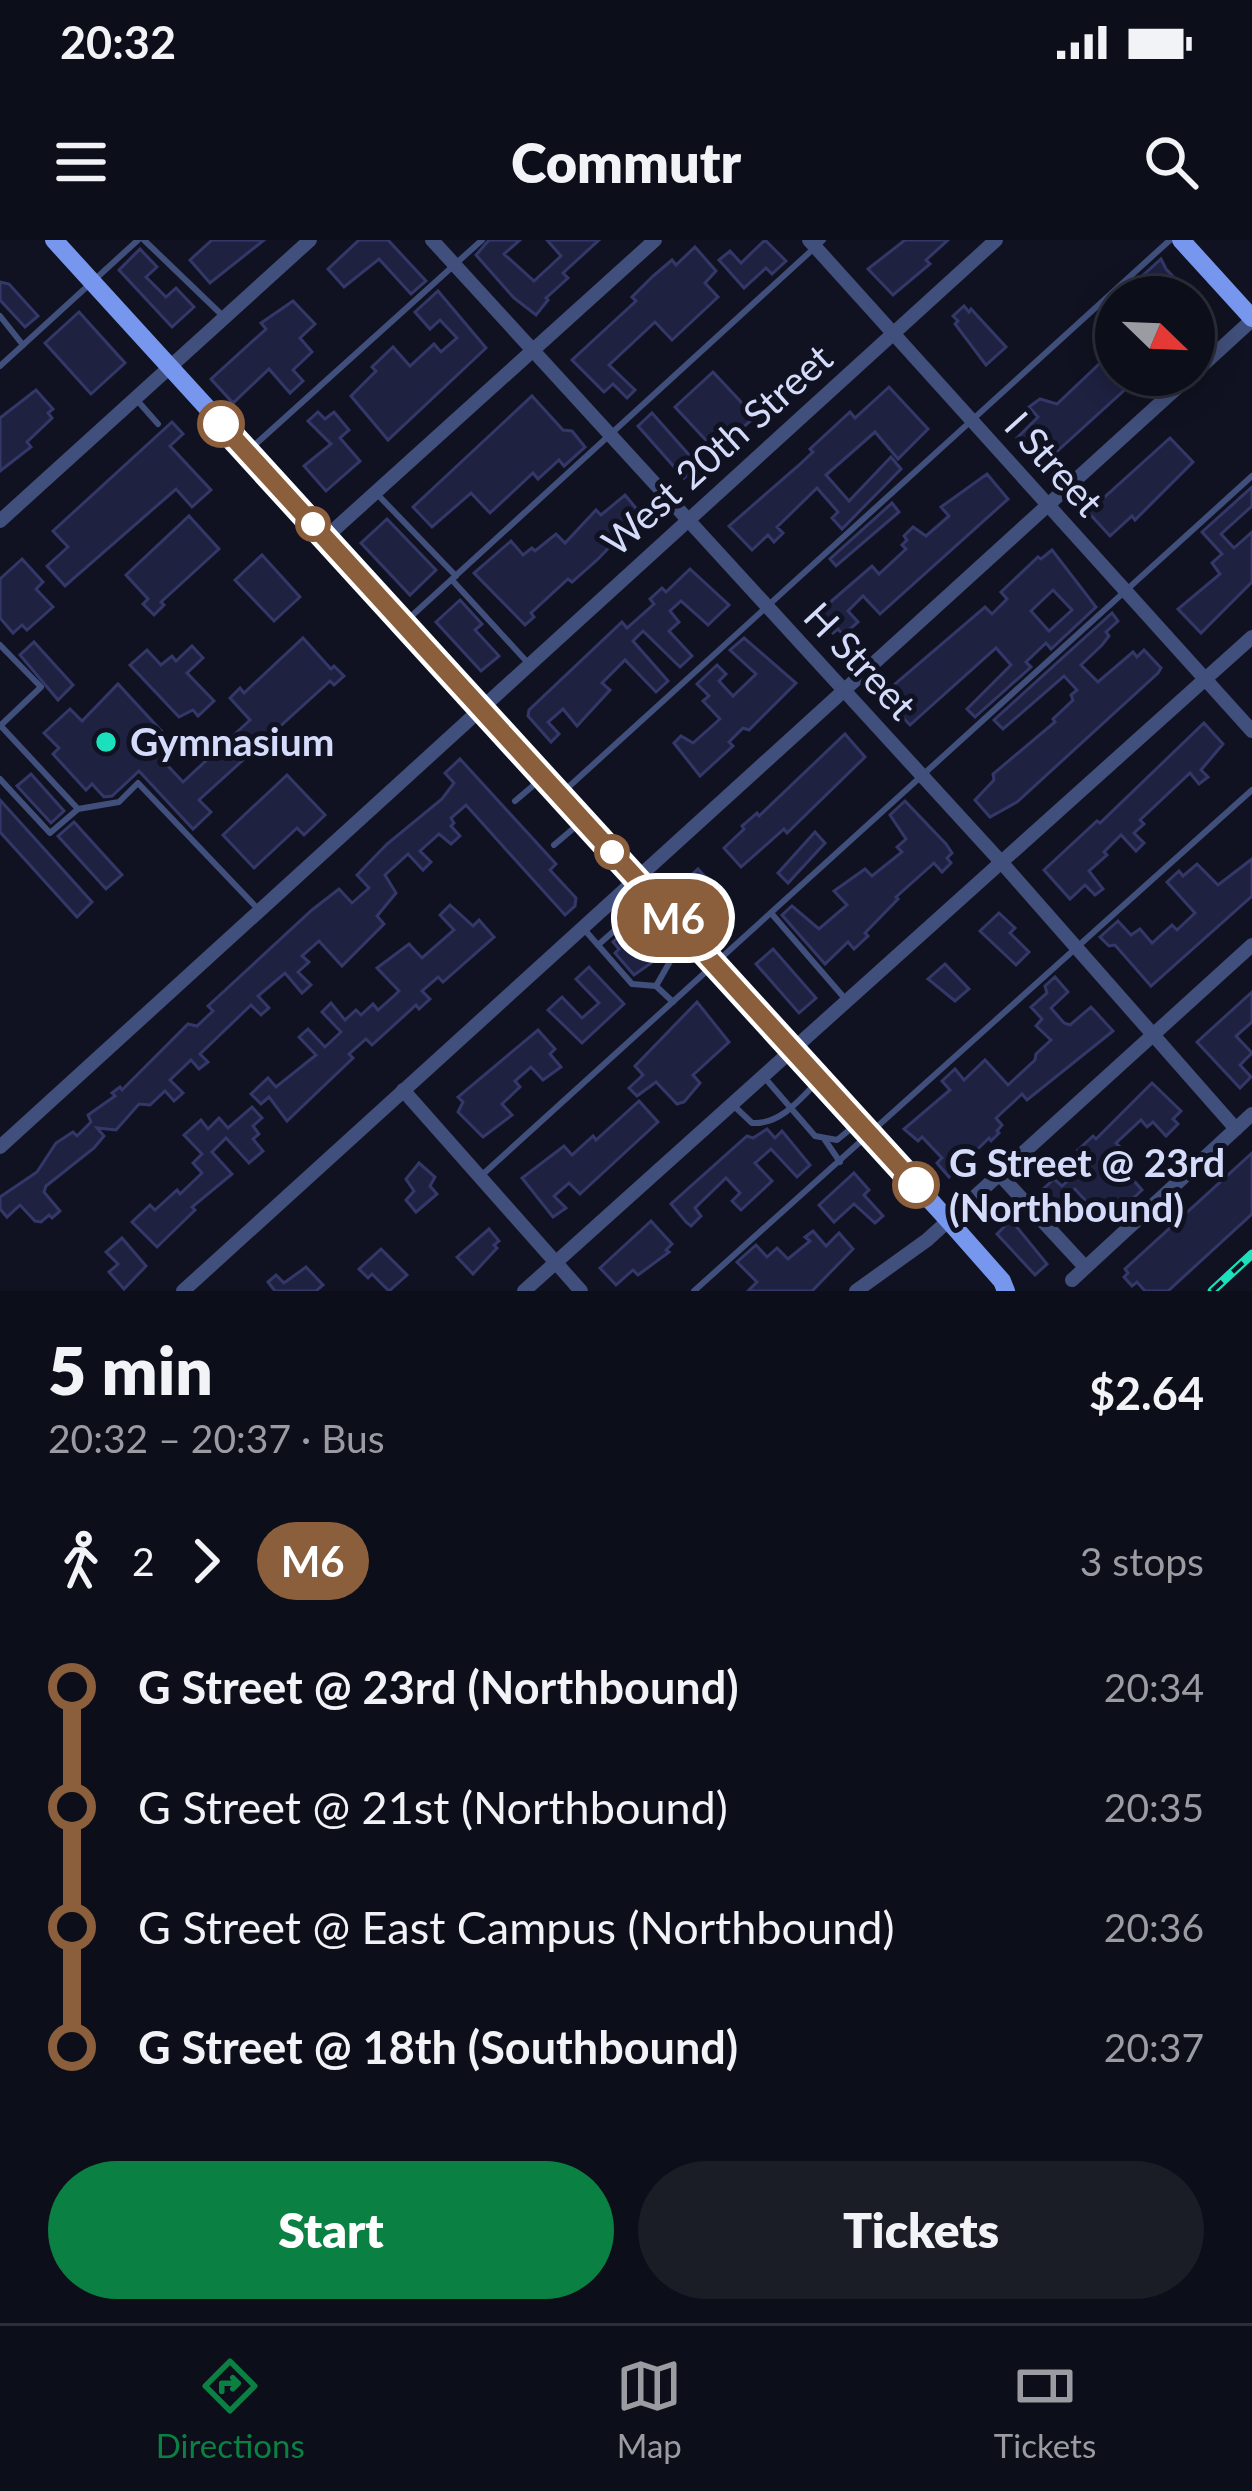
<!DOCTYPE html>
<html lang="en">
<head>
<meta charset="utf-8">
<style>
  :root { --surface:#0c0e19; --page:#1a1c26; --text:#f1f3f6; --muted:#9a9ca2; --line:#2c2e38; --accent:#0b8043 }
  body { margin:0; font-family:Lato,sans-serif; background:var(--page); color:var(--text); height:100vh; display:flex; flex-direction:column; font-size:45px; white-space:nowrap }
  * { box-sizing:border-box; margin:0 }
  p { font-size:39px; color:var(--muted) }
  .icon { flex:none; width:66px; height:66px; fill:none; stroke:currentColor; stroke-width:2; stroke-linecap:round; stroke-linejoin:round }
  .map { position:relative; height:1051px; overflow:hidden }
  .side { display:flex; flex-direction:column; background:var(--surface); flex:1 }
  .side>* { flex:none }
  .badge { padding:0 24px; border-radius:39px; font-size:42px; line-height:78px }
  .needle { width:78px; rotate:113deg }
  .tools { position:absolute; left:1095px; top:36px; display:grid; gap:24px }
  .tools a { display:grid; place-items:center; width:120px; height:120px; border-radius:50%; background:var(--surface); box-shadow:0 6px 30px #0003,0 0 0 3px var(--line); font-size:60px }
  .map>.badge { position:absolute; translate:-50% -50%; box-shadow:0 0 0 6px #fff }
  .legs { display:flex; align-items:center; gap:18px; height:132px; padding:0 48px; font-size:39px }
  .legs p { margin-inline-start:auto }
  .headline { display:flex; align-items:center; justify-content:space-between; height:204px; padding:0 48px }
  h1 { font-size:66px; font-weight:800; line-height:90px }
  .cta { display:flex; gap:24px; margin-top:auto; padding:24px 48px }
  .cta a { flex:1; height:138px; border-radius:72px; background:var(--accent); color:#fff; font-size:48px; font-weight:800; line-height:138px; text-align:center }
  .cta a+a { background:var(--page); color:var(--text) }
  ul { padding:0 48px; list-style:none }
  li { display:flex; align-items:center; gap:42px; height:120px; font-size:45px }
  li i { display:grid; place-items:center; width:18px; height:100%; margin:0 15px; background:currentColor }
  li i::after { content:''; width:30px; height:30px; margin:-15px; border:9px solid; border-radius:50%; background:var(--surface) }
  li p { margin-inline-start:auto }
  li:first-child i { background:linear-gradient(#0000 50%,currentColor 0) }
  li:last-child i { background:linear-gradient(currentColor 50%,#0000 0) }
  .status { display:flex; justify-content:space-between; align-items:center; height:84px; padding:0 60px; background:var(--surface); direction:ltr }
  .status svg { height:33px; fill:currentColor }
  header { display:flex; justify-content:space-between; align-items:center; height:156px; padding:0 48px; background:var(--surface); font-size:54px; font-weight:800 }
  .dock { display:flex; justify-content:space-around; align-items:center; height:168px; border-top:3px solid var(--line); background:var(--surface); font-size:33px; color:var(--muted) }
  .dock a { display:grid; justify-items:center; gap:6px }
  .dock .on { color:var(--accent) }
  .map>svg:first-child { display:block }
</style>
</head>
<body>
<div class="status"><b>20:32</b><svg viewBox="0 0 49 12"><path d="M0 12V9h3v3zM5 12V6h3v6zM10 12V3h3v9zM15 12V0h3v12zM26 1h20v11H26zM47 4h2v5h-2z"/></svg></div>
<header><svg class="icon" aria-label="menu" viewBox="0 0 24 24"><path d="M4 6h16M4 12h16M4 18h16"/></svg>Commutr<svg class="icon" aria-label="search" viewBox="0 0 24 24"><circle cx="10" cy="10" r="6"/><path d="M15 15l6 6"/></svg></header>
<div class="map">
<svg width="1252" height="1051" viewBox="0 0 1252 1051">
  <rect width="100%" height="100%" fill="#101221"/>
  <!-- building -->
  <g fill="#1e2140" stroke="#333869" stroke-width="3" fill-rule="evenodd">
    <polygon points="212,0 264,0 210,43 190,20"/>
    <polygon points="359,0 388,0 426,41 411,54 379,19 344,47 328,29"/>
    <polygon points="489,0 520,0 504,14 534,41 561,16 547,0 599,0 563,33 568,38 546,58 548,60 536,75 514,58 476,15"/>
    <polygon points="765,0 786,21 772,34 766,28 744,48 719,20 730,11 741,23"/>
    <polygon points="905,0 948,0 926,20 930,24 893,55 868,29"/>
    <polygon points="695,7 716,31 705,43 718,57 672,100 655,82 609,125 635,150 627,158 613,144 604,152 572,120 636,61 632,57 653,36 672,20 676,25"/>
    <polygon points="140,9 157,27 146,37 166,57 176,48 194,67 172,87 119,30"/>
    <polygon points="1161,19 1166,29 1193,57 1139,57 1130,47"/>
    <polygon points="0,42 9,44 38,76 25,87 0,60"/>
    <polygon points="438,51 486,108 388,200 351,156 376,131 372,127 393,107 410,126 434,104 441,112 457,98 440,80 430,89 415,72"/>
    <polygon points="293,61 315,84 300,98 312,112 293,130 303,141 290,153 269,129 233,163 211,139 266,89 261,83"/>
    <polygon points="964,66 969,72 971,69 1006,107 986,125 955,84 958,81 953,76"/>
    <polygon points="79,72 125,123 91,154 45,103"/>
    <polygon points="1116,108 1116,135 1141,135 1042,225 1017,198 1038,177 1029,167 1040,159 1057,164"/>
    <polygon points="713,132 755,177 716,211 675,167"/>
    <polygon points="889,147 928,189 898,219 875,192 826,235 849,261 891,217 901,229 842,289 832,278 838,272 817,248 777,287 783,293 774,302 768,295 752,310 729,286 798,226 813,212 810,209 850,172 855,178"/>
    <polygon points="36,150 53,169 48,173 52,178 27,202 31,207 0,231 0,178"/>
    <polygon points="532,156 563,190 572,191 585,207 564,226 559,220 538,239 533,233 490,273 471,253 432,287 413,267"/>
    <polygon points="318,172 325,179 334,172 349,190 340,198 360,221 326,251 304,226 331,204 308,181"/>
    <polygon points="652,173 698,225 684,238 638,186"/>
    <polygon points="172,182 183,194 170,206 211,250 192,267 176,249 65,346 47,326 68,307 53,291"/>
    <polygon points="1170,198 1193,222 1135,280 1132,276 1110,296 1088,272"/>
    <polygon points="987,234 1008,259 880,374 863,356 848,371 858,382 850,389 853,391 845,397 838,389 833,393 825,385 829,381 820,371 872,326 879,334 906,309 902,305 907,300 904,296 913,287 926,296 949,276 941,267"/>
    <polygon points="1252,247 1252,266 1221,294 1234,308 1252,292 1252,342 1201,393 1178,369 1220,334 1212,323 1222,314 1202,292"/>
    <polygon points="625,255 640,273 617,293 620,296 598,319 572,342 568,339 531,373 534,377 525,385 474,333 511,301 523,315 532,308 535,311 556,294 565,303 596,270 601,275"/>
    <polygon points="892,263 899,272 836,326 830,319"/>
    <polygon points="189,276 219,309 161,362 164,365 154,375 143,364 148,359 126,335"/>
    <polygon points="387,279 436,330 410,355 361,303"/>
    <path d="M1052,310L1096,367L1051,409L1046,403L1026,422L1031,427L975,477L967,469L1011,425L996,408L910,485L882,455L985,367L992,374L1007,359L1001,352L1038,317L1041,319ZM1053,350L1072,370L1049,391L1031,371Z"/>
    <polygon points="262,315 300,357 274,381 235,340"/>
    <polygon points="22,319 43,342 36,349 53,367 27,390 22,385 13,393 0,378 0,339"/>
    <polygon points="690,329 729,365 708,385 681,361 670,371 679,382 669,391 692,416 680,427 643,391 633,401 668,441 656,452 625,420 602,443 610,450 577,486 563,469 548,482 559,494 551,502 528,476 529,470 622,382 627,388 654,364 650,359 662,348 666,352"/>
    <polygon points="460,360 482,384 475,390 499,416 481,431 436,382"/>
    <polygon points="1112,373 1118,381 1106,392 1109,396 1102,405 1081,425 1098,442 1133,412 1137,417 1144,410 1161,428 1158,433 1017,562 990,577 975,560 994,540 993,534 1055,482 1053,479 1073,460 1071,455 1077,450 1064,436 1003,489 994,480"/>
    <polygon points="303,398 331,429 334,426 344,436 334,445 330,441 199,560 211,572 193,589 139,531 112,556 104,557 92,544 86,550 53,514 59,508 44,493 70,469 82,481 118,444 166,496 152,509 183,542 250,480 230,458 240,448 244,453"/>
    <polygon points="744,398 796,443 749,490 743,488 729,502 733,506 700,536 674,503 681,496 693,503 720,479 703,461 709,456 697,444 717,425 726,434 719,441 733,456 756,434 730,410"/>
    <polygon points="34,402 73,445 58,460 20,415"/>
    <polygon points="192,406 203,418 187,433 214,461 198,476 193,470 179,477 130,425 147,410 161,425 172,416 176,421"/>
    <polygon points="1204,483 1223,504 1201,530 1208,537 1199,544 1190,533 1140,580 1144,584 1134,593 1144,603 1136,611 1121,595 1104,612 1107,615 1089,631 1103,649 1095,655 1085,645 1070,659 1044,630 1097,581 1100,583"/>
    <polygon points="845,494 865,517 787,593 784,589 741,627 724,608 744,589 742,586 757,573 759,576"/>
    <polygon points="460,519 556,624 550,630 576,658 575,666 565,675 466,565 451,578 454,583 451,586 460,596 451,604 439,594 420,611 431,622 423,630 408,614 385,635 396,653 377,676 384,684 342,726 319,701 302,716 309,722 298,732 311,745 302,753 285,733 258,756 269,768 261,775 251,765 200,814 208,822 199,829 191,820 170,840 183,853 174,861 165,851 150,865 139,864 116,890 97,888 104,896 94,908 46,946 44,952 60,971 52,978 49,975 41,982 35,981 20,965 7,977 0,969 0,957 37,932 56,903 73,892 77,896 91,882 88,875 115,856 112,853 120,847 122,850 188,784 197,786 213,771 208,766 312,670 339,649 352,663 369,648 357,635 387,604 442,559 454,543 445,533"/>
    <polygon points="31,534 64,571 51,583 17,546"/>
    <polygon points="287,535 325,575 304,595 297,588 254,628 223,595"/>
    <polygon points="0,560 92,662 77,677 0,592"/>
    <polygon points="905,561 946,604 952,613 947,618 951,623 942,632 934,623 896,657 898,659 865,693 868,696 854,709 848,702 825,724 782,675 792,666 819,689 847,665 834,651 865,629 872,636 902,612 897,607 906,599 890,575"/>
    <polygon points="74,582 122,635 106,649 58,596"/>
    <polygon points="815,592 825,603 788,643 778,633"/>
    <polygon points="1252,619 1252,656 1151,746 1115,705 1109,706 1100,697 1118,681 1131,695 1140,689 1152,703 1172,685 1177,690 1195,673 1167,642 1179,631 1183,636 1197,624 1218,645"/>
    <polygon points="698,629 719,652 716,655 719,658 707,669 682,644"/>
    <polygon points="450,665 473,686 479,680 494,697 443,742 438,737 422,751 430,759 419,769 416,765 372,805 366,799 349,814 353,818 287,881 269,857 261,864 251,854 268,838 276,847 316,815 299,797 308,789 325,807 341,792 322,772 331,763 345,780 356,770 361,775 373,764 378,770 396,754 399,751 377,728 409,704 422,718 454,690 440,675"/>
    <polygon points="999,673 1015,688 1010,693 1029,712 1016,725 980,691"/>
    <polygon points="622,694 636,710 647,700 661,716 634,735 615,713 619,709 613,702"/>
    <polygon points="773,709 816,758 799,773 756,724"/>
    <polygon points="945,724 969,749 955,761 928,739"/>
    <polygon points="589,727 624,764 582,803 548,770 562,757 582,778 599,763 576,739"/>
    <polygon points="1055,737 1068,752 1051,768 1064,783 1070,785 1091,767 1113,791 1027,860 1022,854 996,878 1002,885 997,891 999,893 991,901 989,898 949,937 937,923 942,918 922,897 918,901 904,889 950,850 942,841 955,829 964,840 985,820 1008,845 1035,820 1036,814 1051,800 1036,786 1042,779 1031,767 1047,753 1045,746"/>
    <polygon points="1252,752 1252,782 1236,796 1252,813 1240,825 1251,837 1240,848 1197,802"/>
    <polygon points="697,762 729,802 693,835 700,843 684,862 677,864 656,842 637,856 629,848 643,835 635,826"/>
    <polygon points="538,790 555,809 550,814 561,827 543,840 531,827 515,841 520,847 502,864 512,875 483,897 458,872 463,862 458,857"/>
    <polygon points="1152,843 1181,871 1173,879 1178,884 1166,896 1153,882 1147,887 1141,880 1116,903 1123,910 1114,918 1142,950 1124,967 1118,960 1100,977 1075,949 1055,967 1041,951 1054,939 1062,946 1089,921 1078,910 1093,896 1096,899"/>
    <polygon points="639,861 658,882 580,954 569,943 554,956 566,968 553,977 522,938 564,906 572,915 593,896 596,900"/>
    <polygon points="252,867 262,878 253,886 259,894 253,899 263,911 249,923 226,898 212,912 232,934 192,967 195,970 157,1007 132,982 150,965 155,970 177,950 180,954 202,933 193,923 202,914 184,895 201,880 208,889 219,878 228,888"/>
    <polygon points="767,889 775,898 782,891 810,925 797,937 771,909 755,923 772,941 741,970 732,961 740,953 726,938 695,968 701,976 691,986 686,982 671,964 747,896 753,898"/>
    <polygon points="1252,913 1252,974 1168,1051 1145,1051 1137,1042 1132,1046 1124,1037 1128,1033 1125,1029"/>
    <polygon points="419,923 435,937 430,946 437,954 416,972 406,960 414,951 406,939"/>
    <polygon points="854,933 869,950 864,955 883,976 875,983 854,964 834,982 819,965"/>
    <polygon points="1011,980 1047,1024 1035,1035 997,994"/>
    <polygon points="651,981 672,1004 666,1010 669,1012 638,1035 633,1030 616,1045 600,1028"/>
    <polygon points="489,989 499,1001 494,1005 497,1008 473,1034 457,1017"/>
    <polygon points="813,991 826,1006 839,993 853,1009 812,1051 748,1051 757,1042 737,1022 756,1005 767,1017 777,1008 788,1019 810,1001 805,997"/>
    <polygon points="122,998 146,1026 124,1049 109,1032 118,1024 106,1012"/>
    <polygon points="381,1009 407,1035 389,1051 372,1034 368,1038 359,1029"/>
    <polygon points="306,1027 323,1045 316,1051 275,1051 268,1042 276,1035 284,1043"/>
  </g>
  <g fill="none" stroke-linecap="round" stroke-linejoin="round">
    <!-- lane -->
    <g stroke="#404f7b" stroke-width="6">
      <polyline points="144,0 223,76"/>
      <polyline points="0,76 23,105"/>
      <polyline points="0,126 138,0"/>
      <polyline points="136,159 158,184"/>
      <polyline points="248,211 482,0"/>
      <polyline points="378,255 456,336"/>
      <polyline points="452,340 528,423"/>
      <polyline points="405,382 823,0"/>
      <polyline points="0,405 41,447 2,484"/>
      <polyline points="0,485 78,569"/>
      <polyline points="0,539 50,593 78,569 119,562 138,543 257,668"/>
      <polyline points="563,552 1170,0"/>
      <polyline points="515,561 541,539"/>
      <polyline points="554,605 581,582"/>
      <polyline points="771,673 847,761"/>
      <polyline points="583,688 632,744 656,746 673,762"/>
      <polyline points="598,705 623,683 646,687 672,718 656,746"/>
      <polyline points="764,837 815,896 837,900 858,883"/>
      <path d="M733,865L752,883C779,885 799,861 817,842"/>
      <polyline points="825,900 840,922"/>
      <polyline points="482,935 1252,236"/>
      <polyline points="694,1051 1252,550"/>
    </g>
    <!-- street -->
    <g stroke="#404f7b" stroke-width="14">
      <polyline points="432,0 1002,623 1236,889"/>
      <polyline points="809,0 1252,491"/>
      <polyline points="1194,133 1252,80"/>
      <polyline points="0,281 310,0"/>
      <polyline points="325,298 655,0"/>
      <polyline points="403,850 581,1051"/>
      <polyline points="0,907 996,0"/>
      <polyline points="1000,935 1085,1027"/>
      <polyline points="1072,1040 1252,874"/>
      <polyline points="183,1051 1191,135"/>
      <polyline points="524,1051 1252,397"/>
      <polyline points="856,1051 927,1000 1252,705"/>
    </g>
    <!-- secondary -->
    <g stroke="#7797ef" stroke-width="18">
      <polyline points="54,0 949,981 1002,1041 1006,1051"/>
      <polyline points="1181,0 1252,78"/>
    </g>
    <!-- rail casing -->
    <g stroke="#1ae1bb" stroke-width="9">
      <polyline id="rail" points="1212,1051 1252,1014"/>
    </g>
    <!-- rail -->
    <use href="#rail" stroke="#101221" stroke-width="4.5" stroke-dasharray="14" stroke-linecap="butt"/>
  </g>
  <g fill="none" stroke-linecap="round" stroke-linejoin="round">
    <!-- line-1 casing -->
    <g stroke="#fff" stroke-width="27">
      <polyline id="line-1" points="221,184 916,945"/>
    </g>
    <!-- line-1 -->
    <use href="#line-1" stroke="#8b5e3c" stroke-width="18"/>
  </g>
  <!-- markers -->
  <g fill="#fff" stroke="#8b5e3c" stroke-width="6">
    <circle cx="221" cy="184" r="21"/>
    <circle cx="313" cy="284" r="15"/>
    <circle cx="612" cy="612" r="15"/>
    <circle cx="916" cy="945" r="21"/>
  </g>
  <circle fill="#1ae1bb" stroke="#101221" stroke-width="4.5" cx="106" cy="502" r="12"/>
  <g text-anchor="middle" stroke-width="10" stroke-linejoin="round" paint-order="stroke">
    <!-- street labels -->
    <g font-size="39" fill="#d5dbfa" stroke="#101221">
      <text transform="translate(717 210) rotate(-42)" y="14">West 20th Street</text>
      <text transform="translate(1054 224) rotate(48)" y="14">I Street</text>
      <text transform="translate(860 421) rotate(47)" y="14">H Street</text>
    </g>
    <!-- poi labels -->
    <g font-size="39" font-weight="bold" fill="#d5dbfa" stroke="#101221" text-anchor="start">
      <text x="130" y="516">Gymnasium</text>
    </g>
    <!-- stop labels -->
    <g font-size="39" font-weight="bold" fill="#d5dbfa" stroke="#101221" text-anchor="start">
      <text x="949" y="937">G Street @ 23rd<tspan x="949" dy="45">(Northbound)</tspan></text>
    </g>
  </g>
</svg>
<div class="tools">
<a><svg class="needle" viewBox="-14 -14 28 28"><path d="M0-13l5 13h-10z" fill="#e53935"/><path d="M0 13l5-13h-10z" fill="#9a9ca2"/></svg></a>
</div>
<b class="badge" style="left:673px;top:678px;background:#8b5e3c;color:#fff">M6</b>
</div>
<section class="side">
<div class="headline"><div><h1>5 min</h1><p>20:32 – 20:37 · Bus</p></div><b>$2.64</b></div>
<div class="legs"><svg class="icon" aria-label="walk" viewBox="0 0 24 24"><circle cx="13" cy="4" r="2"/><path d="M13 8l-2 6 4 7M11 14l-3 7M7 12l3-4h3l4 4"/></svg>2<svg class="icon" aria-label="forward" viewBox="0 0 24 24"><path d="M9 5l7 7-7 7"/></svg><b class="badge" style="background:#8b5e3c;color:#fff">M6</b><p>3 stops</p></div>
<ul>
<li><i style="color:#8b5e3c"></i><b>G Street @ 23rd (Northbound)</b><p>20:34</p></li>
<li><i style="color:#8b5e3c"></i><span>G Street @ 21st (Northbound)</span><p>20:35</p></li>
<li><i style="color:#8b5e3c"></i><span>G Street @ East Campus (Northbound)</span><p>20:36</p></li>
<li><i style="color:#8b5e3c"></i><b>G Street @ 18th (Southbound)</b><p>20:37</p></li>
</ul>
<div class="cta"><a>Start</a><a>Tickets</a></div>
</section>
<nav class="dock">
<a class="on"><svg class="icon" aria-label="directions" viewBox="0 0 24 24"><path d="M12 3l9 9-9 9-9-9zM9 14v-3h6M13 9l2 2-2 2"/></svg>Directions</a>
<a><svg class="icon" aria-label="map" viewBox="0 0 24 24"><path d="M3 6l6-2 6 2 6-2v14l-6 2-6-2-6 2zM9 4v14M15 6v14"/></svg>Map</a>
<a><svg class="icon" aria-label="tickets" viewBox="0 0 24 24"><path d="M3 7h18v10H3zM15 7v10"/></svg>Tickets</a>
</nav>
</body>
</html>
